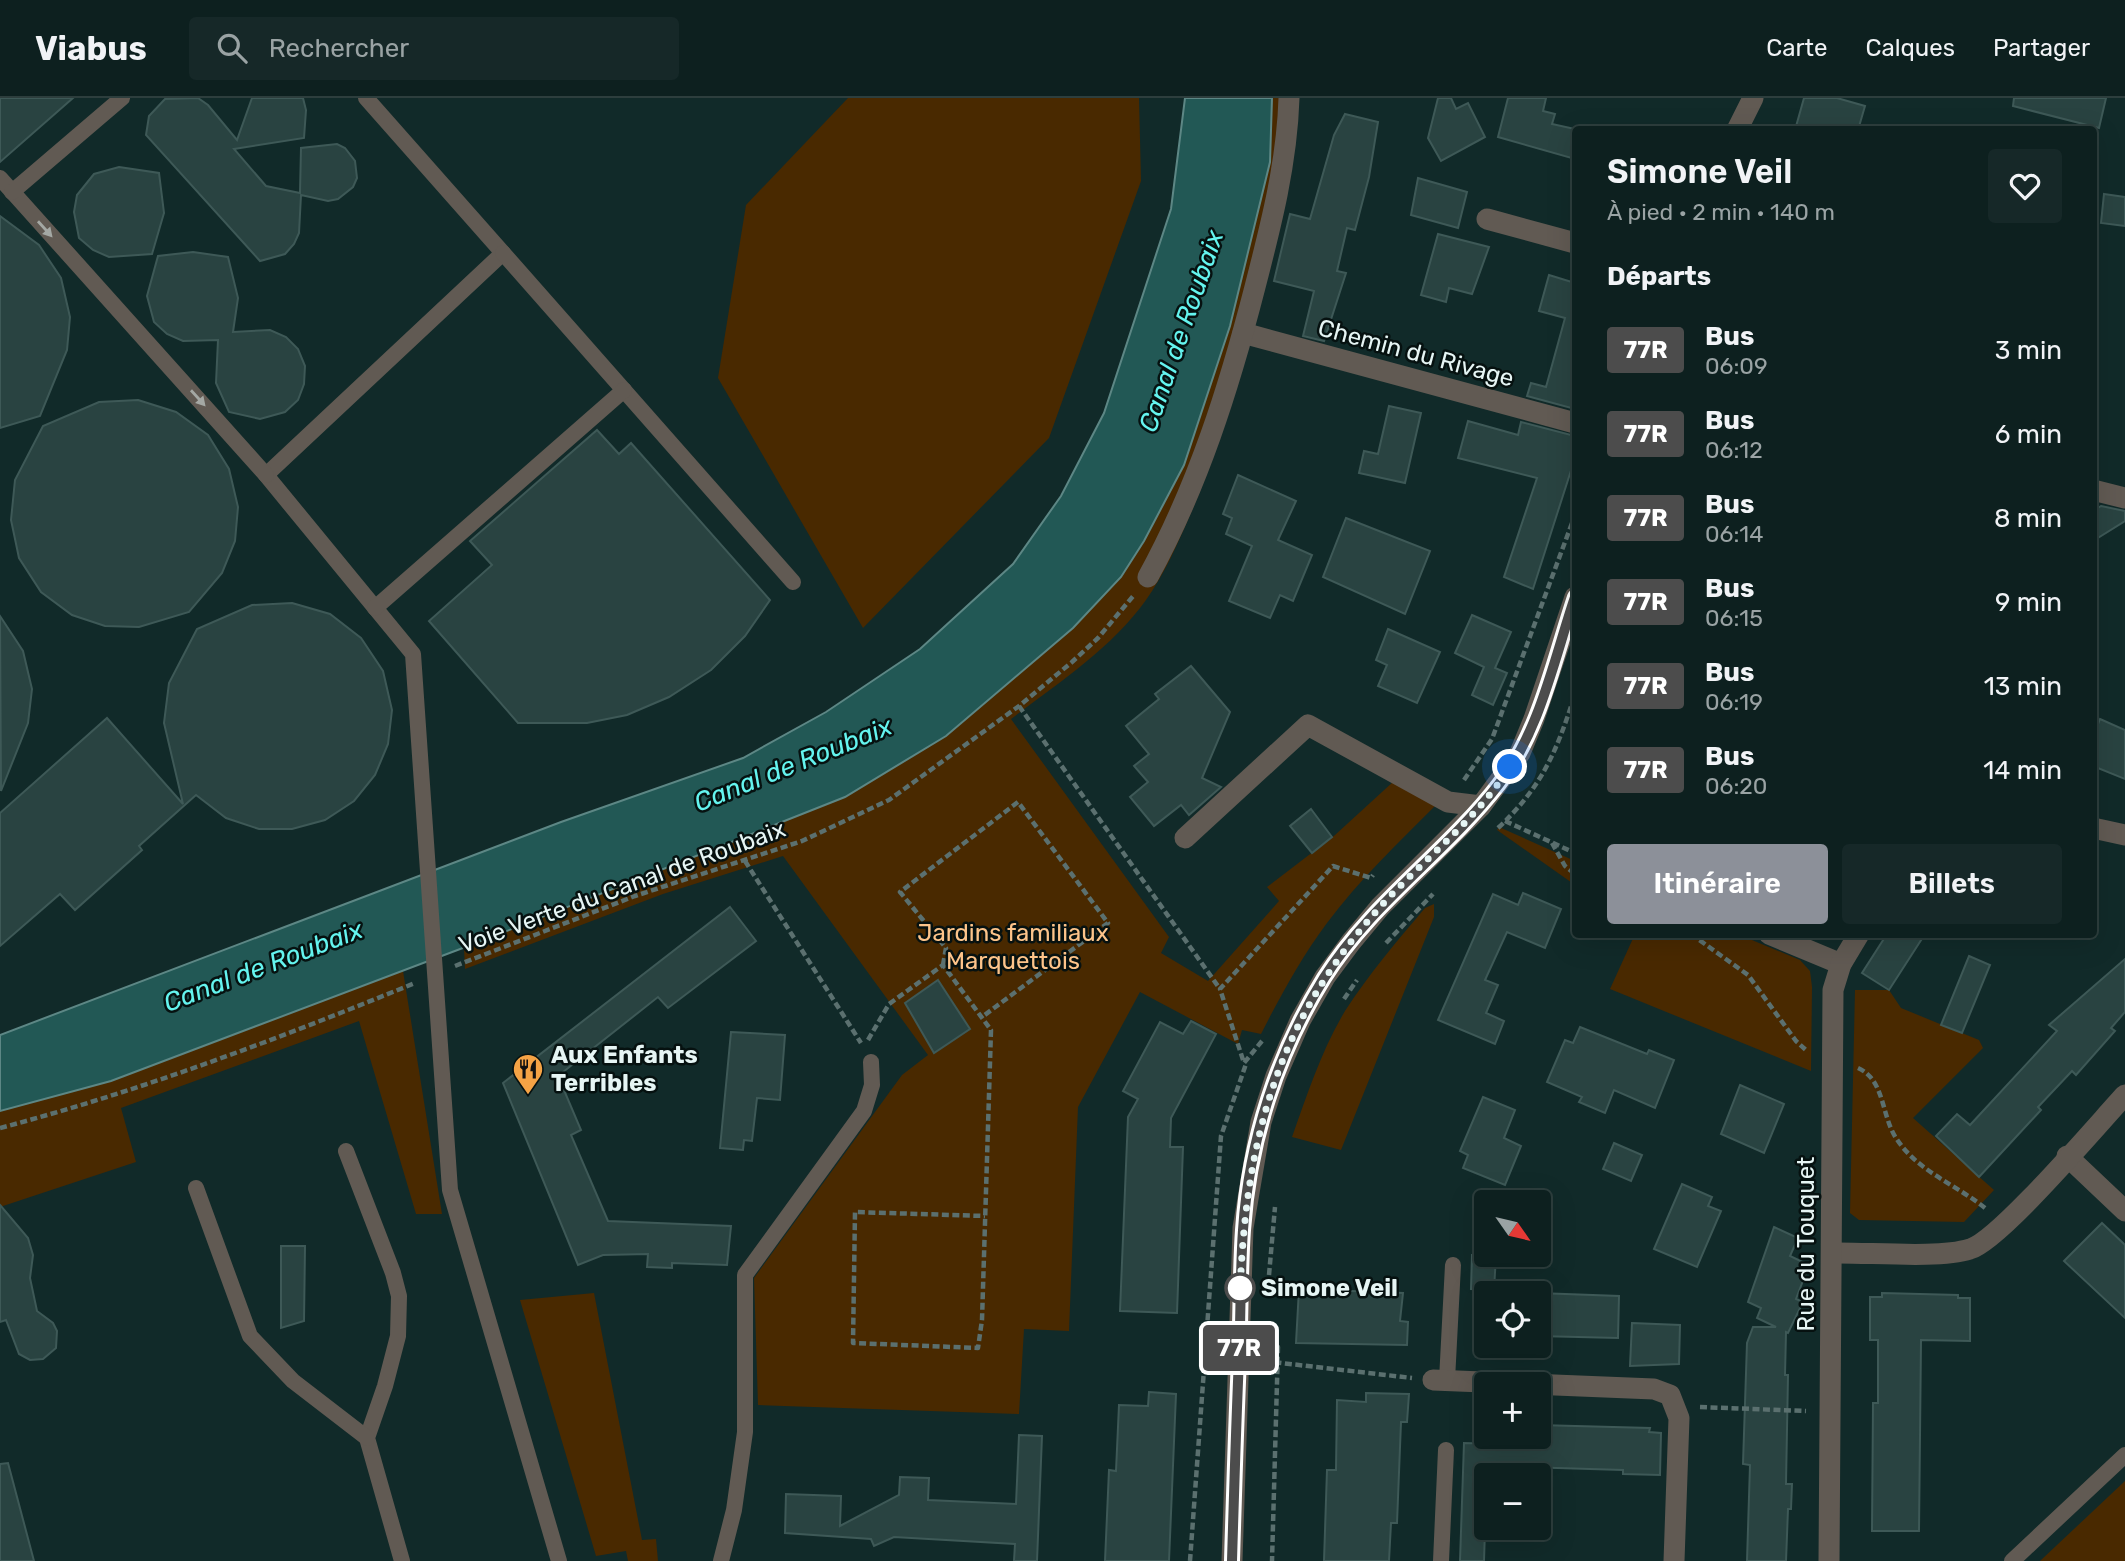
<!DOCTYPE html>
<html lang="fr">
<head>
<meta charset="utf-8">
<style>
  :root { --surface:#0d201f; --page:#162828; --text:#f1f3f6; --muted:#9aa3a4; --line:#2d3e3d; --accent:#8c9099 }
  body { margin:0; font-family:Rubik,sans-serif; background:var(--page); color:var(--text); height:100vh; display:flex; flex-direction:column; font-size:26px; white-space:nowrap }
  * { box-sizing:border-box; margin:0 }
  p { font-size:23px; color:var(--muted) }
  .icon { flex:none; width:38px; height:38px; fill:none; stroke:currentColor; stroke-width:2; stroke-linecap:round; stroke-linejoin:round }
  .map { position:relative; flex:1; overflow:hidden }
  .drawer { position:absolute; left:1572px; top:28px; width:525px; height:812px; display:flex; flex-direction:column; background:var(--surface); border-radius:7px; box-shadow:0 7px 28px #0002,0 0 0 2px var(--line) }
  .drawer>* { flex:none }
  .badge { padding:0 14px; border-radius:5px; font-size:24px; line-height:46px }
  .needle { width:46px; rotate:124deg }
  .tools { position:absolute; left:1474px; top:1092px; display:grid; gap:14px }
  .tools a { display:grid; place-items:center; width:77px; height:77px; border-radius:7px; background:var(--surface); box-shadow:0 7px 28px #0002,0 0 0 2px var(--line); font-size:35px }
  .you { position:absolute; width:35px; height:35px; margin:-18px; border:5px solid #fff; border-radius:50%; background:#1a73e8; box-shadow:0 0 0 10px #1a73e833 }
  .map>.badge { position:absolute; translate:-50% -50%; box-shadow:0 0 0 4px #fff }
  h2 { padding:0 35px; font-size:26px; line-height:63px }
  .round { display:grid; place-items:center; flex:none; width:74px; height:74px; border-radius:7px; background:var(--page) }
  .summary { display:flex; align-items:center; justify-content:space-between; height:119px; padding:0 35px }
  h1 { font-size:33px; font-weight:600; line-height:52px }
  .action { display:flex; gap:14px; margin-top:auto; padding:14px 35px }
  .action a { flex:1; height:80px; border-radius:7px; background:var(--accent); color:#fff; font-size:28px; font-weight:600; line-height:80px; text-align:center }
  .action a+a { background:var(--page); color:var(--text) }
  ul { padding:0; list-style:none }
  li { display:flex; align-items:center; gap:21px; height:84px; padding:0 35px }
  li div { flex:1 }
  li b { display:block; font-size:26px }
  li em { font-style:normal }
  li .badge { min-width:77px; font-weight:700; text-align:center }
  header { display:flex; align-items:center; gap:42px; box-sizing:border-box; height:98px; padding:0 35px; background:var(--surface); border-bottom:2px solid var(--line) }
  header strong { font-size:33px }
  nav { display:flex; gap:38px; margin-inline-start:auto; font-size:24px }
  .search { width:490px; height:63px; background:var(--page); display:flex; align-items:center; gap:18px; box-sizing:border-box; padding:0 24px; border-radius:7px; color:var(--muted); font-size:26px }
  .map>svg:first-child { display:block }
</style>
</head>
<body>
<header>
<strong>Viabus</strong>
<div class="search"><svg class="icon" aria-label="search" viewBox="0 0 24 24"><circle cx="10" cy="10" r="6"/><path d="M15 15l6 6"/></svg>Rechercher</div>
<nav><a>Carte</a><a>Calques</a><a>Partager</a></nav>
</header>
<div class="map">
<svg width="2125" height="1463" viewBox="0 0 2125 1463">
  <rect width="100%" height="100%" fill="#112a29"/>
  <!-- green -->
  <g fill="#492900">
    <polygon points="848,0 1139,0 1141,83 1049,340 863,530 718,280 746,107"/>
    <path d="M1272,0H1295C1269,141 1249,285 1190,417C1178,445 1164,477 1146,502C1111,551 1058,585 1011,621L1169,839L1161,855L1208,883L1279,803L1267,789L1335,737L1394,683L1436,707C1398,745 1359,782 1327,825C1301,860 1281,897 1261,936L1242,932L1238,946L1140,894L1078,1009L1069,1233L1024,1231L1019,1316L758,1307L754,1180L902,977L928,957L783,758L663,796L465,871L464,850L845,699L1073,530L1121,479L1184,367L1230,228L1270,64Z"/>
    <polygon points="1499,729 1575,763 1575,787 1497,732"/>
    <path d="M1434,806V819L1341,1052L1292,1039C1307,997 1322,951 1345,913C1369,876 1397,843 1425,810Z"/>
    <polygon points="1635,836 1740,837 1800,862 1810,873 1812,889 1811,973 1610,891"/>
    <polygon points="403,873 442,1116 416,1116 359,923 121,1010 136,1064 0,1109 0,1013 111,983"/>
    <polygon points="1855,892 1889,892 1901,910 1979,942 1983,950 1913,1020 1994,1092 1964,1124 1859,1122 1850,1115"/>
    <polygon points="594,1195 642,1442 656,1441 658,1463 628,1463 626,1453 596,1458 520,1202"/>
    <polygon points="2125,1383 2125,1463 2040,1463"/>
  </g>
  <!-- water -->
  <polygon fill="#225855" stroke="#5d8785" stroke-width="2" points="1185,0 1272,0 1270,64 1230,228 1184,367 1144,443 1121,479 1073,530 946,638 845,699 484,842 111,983 0,1013 0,937 561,724 743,660 826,614 920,551 1013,466 1061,398 1104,315 1171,111"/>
  <!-- building -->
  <g fill="#294341" stroke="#3e5957" stroke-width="2">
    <polygon points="0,0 73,0 0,64"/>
    <polygon points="198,0 208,7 237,42 252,0 303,0 306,12 304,40 234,51 266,88 300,95 301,50 337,46 345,50 355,63 357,80 353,89 338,101 328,103 301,97 299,135 294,146 285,156 260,163 146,37 149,18 165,1"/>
    <polygon points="1438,0 1451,0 1456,11 1468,5 1485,39 1441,63 1428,40"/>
    <polygon points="1508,0 1546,0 1543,13 1555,16 1552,26 1575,31 1575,61 1498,39"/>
    <polygon points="1804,0 1837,0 1865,8 1858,32 1795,32"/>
    <polygon points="2014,0 2106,0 2099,30 2013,8"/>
    <polygon points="1345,16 1378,24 1369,79 1355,132 1347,130 1337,173 1346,175 1324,243 1303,238 1314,193 1274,183 1290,116 1310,121 1334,37"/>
    <polygon points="119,69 159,75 164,115 152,156 109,159 93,152 79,140 74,114 77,97 94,76"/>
    <polygon points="1418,80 1467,94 1458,130 1411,117"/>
    <polygon points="2104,96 2125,99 2125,128 2101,125"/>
    <polygon points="0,118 39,147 61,180 70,219 67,252 40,318 0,330"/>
    <polygon points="1438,136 1489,149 1472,196 1449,190 1446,204 1421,197"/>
    <polygon points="193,154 228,159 238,200 233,234 270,232 286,239 298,251 305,268 304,286 298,302 285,314 260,321 229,314 216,285 218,242 183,243 167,236 154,224 147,198 158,158"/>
    <polygon points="1549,177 1575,185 1575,311 1527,298 1531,285 1546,289 1565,220 1539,213"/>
    <polygon points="138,302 176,314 208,337 229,371 238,409 235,443 222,475 189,514 139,529 105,528 72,517 41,494 19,460 11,422 15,382 43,328 99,304"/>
    <polygon points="1389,308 1421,315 1405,385 1359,375 1364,353 1378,356"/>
    <polygon points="1468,323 1518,337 1521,324 1575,338 1575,360 1533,491 1504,479 1537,380 1458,360"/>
    <polygon points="597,332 619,356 631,345 770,502 745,538 711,572 669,599 627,617 587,625 518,625 429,523 492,467 470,443"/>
    <polygon points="1238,377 1296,403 1278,442 1312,457 1293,503 1280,497 1270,520 1229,503 1252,448 1226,436 1232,420 1223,416"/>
    <polygon points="2101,408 2125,413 2125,423 2093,443 2093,413"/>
    <polygon points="1346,420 1430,453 1405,516 1323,479"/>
    <polygon points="292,505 330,516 361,540 383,573 392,612 388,646 375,677 354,703 325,722 292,731 259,731 226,720 196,697 139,748 142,752 75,812 60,796 0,848 0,715 107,620 183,706 164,625 169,585 197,531 252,507"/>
    <polygon points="1472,517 1511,534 1495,570 1507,575 1493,607 1472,597 1484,569 1455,555"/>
    <polygon points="0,518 23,553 32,591 28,625 1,693"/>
    <polygon points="1388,531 1440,554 1417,605 1378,588 1387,567 1376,562"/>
    <polygon points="1191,568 1230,614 1202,680 1221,689 1189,717 1181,707 1154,728 1130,699 1148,684 1134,668 1149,656 1126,628 1159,601 1155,596"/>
    <polygon points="2100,621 2125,632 2125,681 2093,668 2093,639"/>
    <polygon points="1311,711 1332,739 1312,755 1290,728"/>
    <polygon points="1523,795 1561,811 1545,850 1507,834 1485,882 1498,887 1486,915 1504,923 1495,946 1438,922 1493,796 1518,807"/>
    <polygon points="730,809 756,843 668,910 658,899 558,978 581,1032 571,1037 608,1123 731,1128 727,1167 672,1165 672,1170 647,1169 648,1156 603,1157 578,1167 503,985"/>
    <polygon points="1887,836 1925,836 1889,892 1862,875"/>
    <polygon points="1969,858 1990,867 1962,935 1941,927"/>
    <polygon points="2125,861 2125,914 2111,930 2115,933 2076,977 2072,973 2038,1009 2041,1012 1979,1079 1936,1038 1957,1016 1970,1027 2057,933 2049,927"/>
    <polygon points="938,882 970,931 934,955 905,905"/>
    <polygon points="1191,923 1216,936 1171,1020 1170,1049 1183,1049 1177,1215 1120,1213 1128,1019 1138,1001 1123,993 1160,924 1183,936"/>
    <polygon points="1580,929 1647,956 1649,952 1674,962 1655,1010 1614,992 1605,1015 1579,1004 1582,999 1547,984 1565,942 1573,945"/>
    <polygon points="731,934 785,937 780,1002 757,1000 752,1043 744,1042 743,1052 720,1050"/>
    <polygon points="1740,987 1784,1006 1764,1055 1721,1036"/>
    <polygon points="1483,999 1515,1012 1504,1040 1521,1048 1505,1087 1463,1070 1468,1057 1460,1053"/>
    <polygon points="1614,1045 1642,1057 1631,1083 1603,1071"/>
    <polygon points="1682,1086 1712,1099 1708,1108 1721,1113 1697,1169 1654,1151"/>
    <polygon points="0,1107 28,1140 33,1157 30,1180 37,1213 53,1225 57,1233 56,1250 43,1261 30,1262 19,1256 6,1222 0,1224"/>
    <polygon points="2102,1125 2125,1147 2125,1220 2064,1163"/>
    <polygon points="1774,1129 1798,1140 1790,1158 1809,1167 1796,1201 1803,1204 1788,1235 1786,1234 1785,1277 1788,1277 1786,1386 1792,1386 1791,1411 1788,1411 1786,1463 1747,1463 1750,1367 1743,1366 1747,1245 1753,1229 1776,1229 1757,1220 1761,1210 1748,1204"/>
    <polygon points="281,1148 305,1148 304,1223 281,1230"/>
    <polygon points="1472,1157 1496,1157 1494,1192 1471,1191"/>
    <polygon points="1299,1191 1403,1195 1400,1223 1408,1224 1407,1247 1296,1245"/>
    <polygon points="1538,1195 1619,1198 1618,1240 1538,1238"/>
    <polygon points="1882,1195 1958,1197 1958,1200 1970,1200 1970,1243 1921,1242 1919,1433 1872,1433 1873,1305 1878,1305 1878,1242 1870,1242 1870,1199 1882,1199"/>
    <polygon points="1632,1225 1680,1227 1679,1266 1630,1268"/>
    <polygon points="1149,1294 1176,1296 1169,1463 1105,1463 1109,1372 1116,1373 1119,1307 1148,1308"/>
    <polygon points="1366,1295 1409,1296 1407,1324 1401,1324 1397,1425 1391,1425 1389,1463 1324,1463 1327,1372 1336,1372 1337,1302 1366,1304"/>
    <polygon points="1538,1327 1650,1330 1649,1334 1661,1335 1660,1377 1623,1376 1623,1372 1487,1368 1484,1463 1460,1463 1464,1345 1500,1346 1500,1339 1538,1339"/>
    <polygon points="1019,1337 1042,1338 1037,1463 1014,1463 1015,1446 894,1439 874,1448 871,1441 785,1435 786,1396 841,1398 840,1428 899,1397 900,1379 929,1380 928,1402 1016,1406"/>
    <polygon points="8,1365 34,1463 0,1463 0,1366"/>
  </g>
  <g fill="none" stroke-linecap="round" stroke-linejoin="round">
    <!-- path -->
    <g stroke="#5b706f" stroke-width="4.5" stroke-dasharray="7 3.5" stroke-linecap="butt">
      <polyline points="1019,608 1220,891"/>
      <polyline points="1464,682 1492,641 1575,417"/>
      <polyline points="1505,723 1575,755"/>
      <path d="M1498,730C1542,689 1557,653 1575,596"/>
      <polyline points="1552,745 1565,768 1575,776"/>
      <polyline points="745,763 861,945"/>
      <polyline points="1691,836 1748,877 1796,943 1807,953"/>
      <polyline points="1386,845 1433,796"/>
      <polyline points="943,867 946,850 900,794 1018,704 1108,825 982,919"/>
      <polyline points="455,868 635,798 802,743 889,702 1019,608 1072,564 1098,540 1134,497"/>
      <polyline points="1344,901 1357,882"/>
      <polyline points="868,942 889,906 943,867 991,932 982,1222 978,1250 853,1245 855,1114 985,1118"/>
      <polyline points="1262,943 1244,965 1220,891 1333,768 1371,780 1373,777"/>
      <path d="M1858,970C1885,982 1881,1017 1896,1040C1917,1073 1955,1086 1985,1110"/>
      <path d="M0,1030C141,993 280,940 415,885"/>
      <polyline points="1269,1177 1275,1109"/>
      <polyline points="1267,1246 1278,1249 1272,1463"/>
      <polyline points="1264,1263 1412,1280"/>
      <polyline points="1700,1309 1806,1313"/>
      <polyline points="1190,1463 1221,1038 1246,966"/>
    </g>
    <!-- lane -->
    <g stroke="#615a53" stroke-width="16">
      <polyline points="366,0 503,155 266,377 413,556 450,1092 559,1463"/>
      <polyline points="0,80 266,377"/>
      <polyline points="12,94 122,0"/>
      <polyline points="503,155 793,484"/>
      <polyline points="375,510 624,292"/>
      <polyline points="346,1053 393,1175 399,1198 398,1238 385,1288 367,1340 402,1463"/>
      <polyline points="196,1090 250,1238 293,1283 367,1340"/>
      <polyline points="1447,1282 1453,1167"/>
      <polyline points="721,1463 734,1412 745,1334 745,1177 864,1013 872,987 871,964"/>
      <polyline points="1441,1463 1446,1352"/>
      <polyline points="2012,1463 2125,1357"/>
    </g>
    <!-- street -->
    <g stroke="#615a53" stroke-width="21">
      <polyline points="1737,32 1753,0"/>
      <polyline points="1487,121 1575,145"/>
      <polyline points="1243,235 1575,325"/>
      <polyline points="2093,392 2125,400"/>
      <path d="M1148,479C1198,388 1229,290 1255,189C1271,127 1287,65 1289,0"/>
      <polyline points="2093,730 2125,737"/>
      <polyline points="1185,740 1308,627 1448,704 1481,708"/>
      <polyline points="1769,836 1841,866"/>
      <polyline points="2067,1058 2125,1113"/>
      <path d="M1832,1155C1868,1154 1938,1161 1970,1151C1999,1143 2098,1026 2125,997"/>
      <polyline points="1433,1282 1654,1291 1670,1297 1679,1320 1674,1463"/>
      <polyline points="1232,1463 1243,1130 1261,1024 1276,978 1300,923 1325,879 1351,844 1380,809 1481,708 1520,655 1534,621 1575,499"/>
      <polyline points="1829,1463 1833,892 1841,866 1859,836"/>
    </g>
  </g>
  <!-- one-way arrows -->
  <defs><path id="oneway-solid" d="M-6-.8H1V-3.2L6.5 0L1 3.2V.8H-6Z" transform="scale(1.75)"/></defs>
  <g fill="#a4a8a4">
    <use href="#oneway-solid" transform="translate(45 131) rotate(48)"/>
    <use href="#oneway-solid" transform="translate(198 300) rotate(48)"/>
  </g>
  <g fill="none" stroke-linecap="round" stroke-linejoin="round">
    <!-- line casing -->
    <g stroke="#fff" stroke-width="16">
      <path id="line" d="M1232,1463C1234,1395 1236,1328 1239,1260C1241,1217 1240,1175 1243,1132C1249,1043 1277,956 1324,880C1371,805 1446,755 1499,686C1540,633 1554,561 1575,499"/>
    </g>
    <!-- line -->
    <use href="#line" stroke="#4c4c4c" stroke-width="10"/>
    <!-- walk -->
    <path stroke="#e6f5f4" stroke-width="7" stroke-dasharray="0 12.6" d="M1240,1190V1194C1246,1042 1276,925 1380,809C1423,762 1475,723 1510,669"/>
  </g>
  <!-- icons -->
  <defs>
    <g id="restaurant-pin" transform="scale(1.575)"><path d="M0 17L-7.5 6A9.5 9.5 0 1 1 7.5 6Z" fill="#f5a345" stroke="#061110"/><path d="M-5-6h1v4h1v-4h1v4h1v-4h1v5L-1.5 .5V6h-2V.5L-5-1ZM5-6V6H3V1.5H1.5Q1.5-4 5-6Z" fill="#111"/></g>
  </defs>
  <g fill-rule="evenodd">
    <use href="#restaurant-pin" x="528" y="971"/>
  </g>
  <!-- markers -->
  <circle fill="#fff" stroke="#4c4c4c" stroke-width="3.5" cx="1240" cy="1190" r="14"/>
  <g text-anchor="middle" stroke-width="5" stroke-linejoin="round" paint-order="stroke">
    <!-- street labels -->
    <g font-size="24" fill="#e6f5f4" stroke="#061110">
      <text transform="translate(1416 255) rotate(15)" y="8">Chemin du Rivage</text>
      <text transform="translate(622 789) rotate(-20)" y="8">Voie Verte du Canal de Roubaix</text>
      <text transform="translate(1806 1146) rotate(-90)" y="8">Rue du Touquet</text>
    </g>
    <!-- park labels -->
    <g font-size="24" fill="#fdc48a" stroke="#061110">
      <text x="1013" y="843">Jardins familiaux<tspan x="1013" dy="28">Marquettois</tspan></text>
    </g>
    <!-- poi labels -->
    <g font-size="24" font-weight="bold" fill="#e6f5f4" stroke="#061110" text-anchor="start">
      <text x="551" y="965">Aux Enfants<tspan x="551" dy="28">Terribles</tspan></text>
    </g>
    <!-- stop labels -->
    <g font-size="24" font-weight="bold" fill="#e6f5f4" stroke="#061110" text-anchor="start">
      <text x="1261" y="1198">Simone Veil</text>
    </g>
    <!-- water labels -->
    <g font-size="26" font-style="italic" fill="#64f4ef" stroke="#061110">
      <text transform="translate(1181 233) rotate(-71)" y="9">Canal de Roubaix</text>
      <text transform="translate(793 666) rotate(-22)" y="9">Canal de Roubaix</text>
      <text transform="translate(263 868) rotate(-21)" y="9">Canal de Roubaix</text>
    </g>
  </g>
</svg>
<div class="tools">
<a><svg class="needle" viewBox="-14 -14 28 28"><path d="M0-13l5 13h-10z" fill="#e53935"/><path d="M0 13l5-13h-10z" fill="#9aa3a4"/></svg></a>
<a><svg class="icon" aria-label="locate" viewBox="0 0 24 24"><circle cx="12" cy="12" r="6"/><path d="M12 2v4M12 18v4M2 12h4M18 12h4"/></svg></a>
<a>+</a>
<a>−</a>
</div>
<div class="you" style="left:1510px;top:669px"></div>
<b class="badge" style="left:1239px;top:1250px;background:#4c4c4c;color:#fff">77R</b>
<section class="drawer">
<div class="summary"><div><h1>Simone Veil</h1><p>À pied · 2 min · 140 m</p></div><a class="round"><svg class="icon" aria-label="heart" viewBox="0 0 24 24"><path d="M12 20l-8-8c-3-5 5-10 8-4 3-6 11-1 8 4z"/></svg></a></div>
<h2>Départs</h2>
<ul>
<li><span class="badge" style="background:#4c4c4c;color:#fff">77R</span><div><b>Bus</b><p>06:09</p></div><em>3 min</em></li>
<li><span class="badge" style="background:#4c4c4c;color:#fff">77R</span><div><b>Bus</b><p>06:12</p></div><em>6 min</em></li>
<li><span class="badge" style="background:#4c4c4c;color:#fff">77R</span><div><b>Bus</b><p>06:14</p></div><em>8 min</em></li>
<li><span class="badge" style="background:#4c4c4c;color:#fff">77R</span><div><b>Bus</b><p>06:15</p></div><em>9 min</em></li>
<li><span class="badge" style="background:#4c4c4c;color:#fff">77R</span><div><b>Bus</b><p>06:19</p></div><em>13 min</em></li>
<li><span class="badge" style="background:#4c4c4c;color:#fff">77R</span><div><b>Bus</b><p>06:20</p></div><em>14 min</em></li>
</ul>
<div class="action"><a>Itinéraire</a><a>Billets</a></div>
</section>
</div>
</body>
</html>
